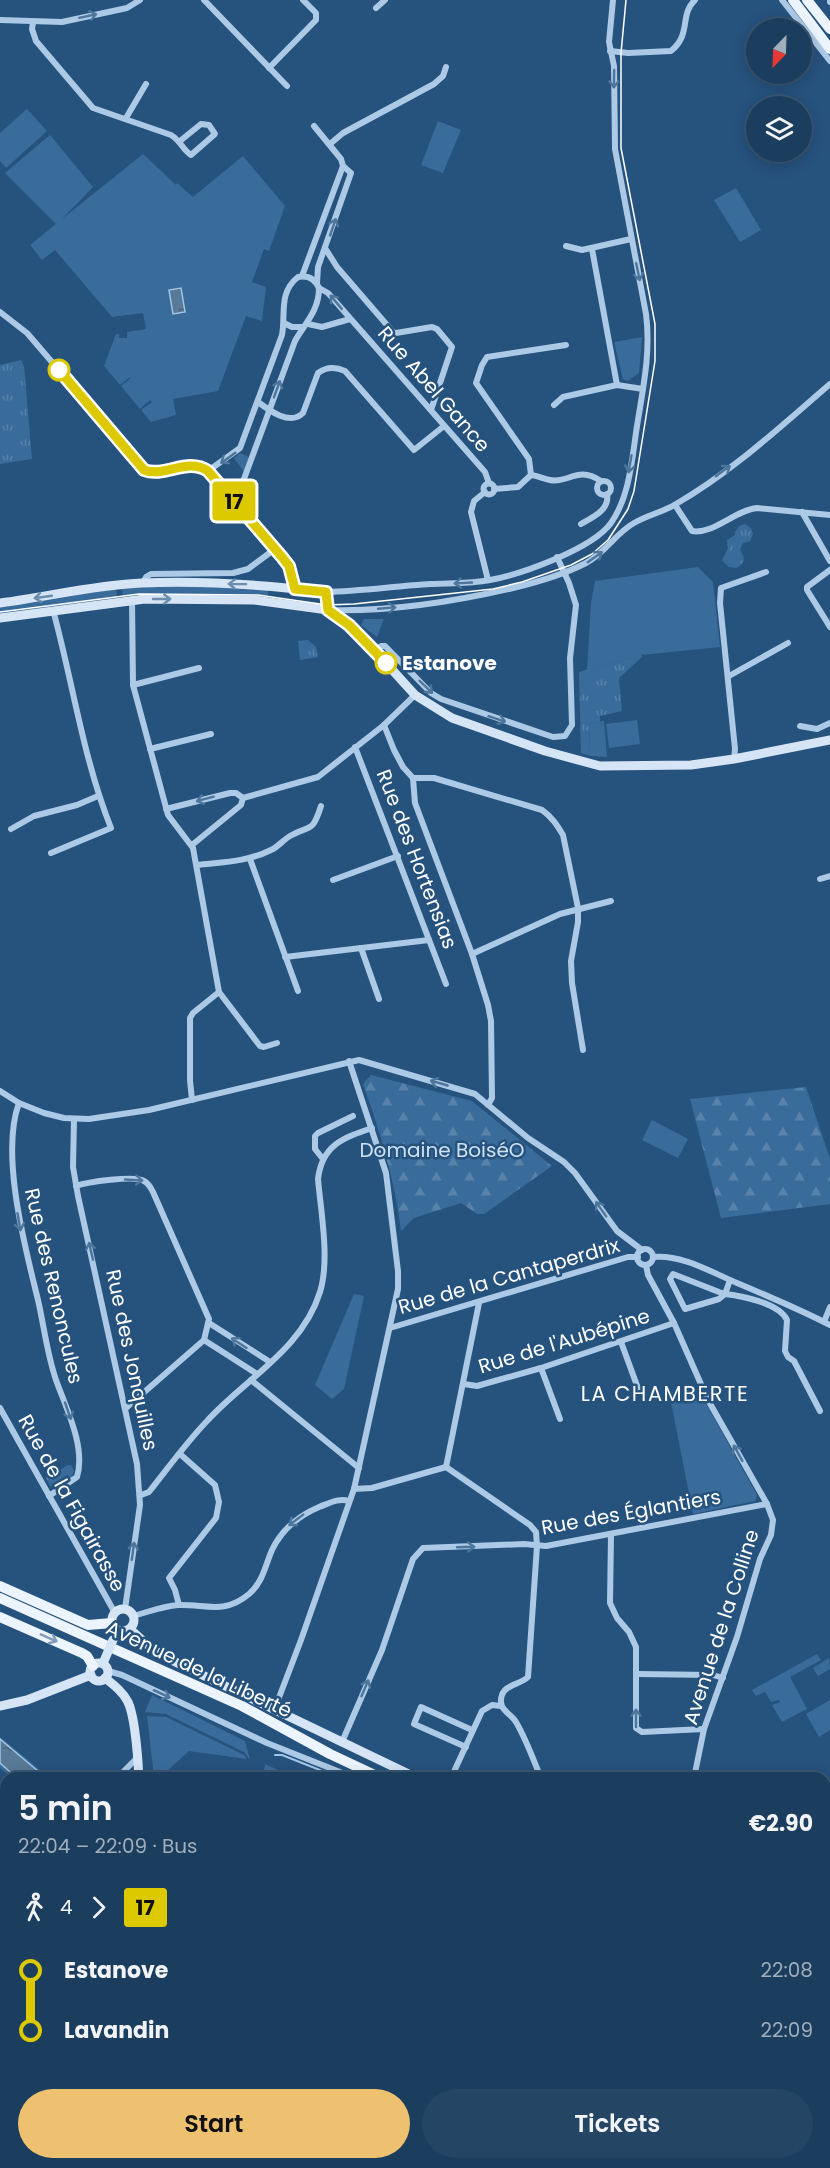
<!DOCTYPE html>
<html lang="en">
<head>
<meta charset="utf-8">
<style>
  :root { --surface:#1c3e5e; --page:#254564; --text:#f1f3f6; --muted:#a0aebc; --line:#3a5773; --accent:#eec171 }
  body { margin:0; font-family:Poppins,sans-serif; background:var(--page); color:var(--text); height:100vh; display:flex; flex-direction:column; font-size:22px; white-space:nowrap }
  * { box-sizing:border-box; margin:0 }
  p { font-size:20px; color:var(--muted) }
  .icon { flex:none; width:33px; height:33px; fill:none; stroke:currentColor; stroke-width:2; stroke-linecap:round; stroke-linejoin:round }
  .map { position:relative; flex:1; overflow:hidden }
  .side { position:absolute; left:0px; top:1772px; width:831px; height:398px; display:flex; flex-direction:column; background:var(--surface); border-radius:18px 18px 0 0; box-shadow:0 3px 15px #0003,0 0 0 2px var(--line) }
  .side>* { flex:none }
  .badge { padding:0 12px; border-radius:4px; font-size:21px; line-height:39px }
  .needle { width:39px; rotate:203deg }
  .buttons { position:absolute; left:746px; top:18px; display:grid; gap:12px }
  .buttons a { display:grid; place-items:center; width:66px; height:66px; border-radius:50%; background:var(--surface); box-shadow:0 3px 15px #0003,0 0 0 2px var(--line); font-size:30px }
  .map>.badge { position:absolute; translate:-50% -50%; box-shadow:0 0 0 3px #fff }
  .legs { display:flex; align-items:center; gap:9px; height:66px; padding:0 18px; font-size:20px }
  .legs p { margin-inline-start:auto }
  .headline { display:flex; align-items:center; justify-content:space-between; height:102px; padding:0 18px }
  h1 { font-size:33px; font-weight:600; line-height:45px }
  .button { display:flex; gap:12px; margin-top:auto; padding:12px 18px }
  .button a { flex:1; height:69px; border-radius:36px; background:var(--accent); color:#111; font-size:24px; font-weight:600; line-height:69px; text-align:center }
  .button a+a { background:var(--page); color:var(--text) }
  ul { padding:0 18px; list-style:none }
  li { display:flex; align-items:center; gap:21px; height:60px; font-size:22px }
  li i { display:grid; place-items:center; width:9px; height:100%; margin:0 8px; background:currentColor }
  li i::after { content:''; width:15px; height:15px; margin:-8px; border:4px solid; border-radius:50%; background:var(--surface) }
  li p { margin-inline-start:auto }
  li:first-child i { background:linear-gradient(#0000 50%,currentColor 0) }
  li:last-child i { background:linear-gradient(currentColor 50%,#0000 0) }
  .map>svg:first-child { display:block }
</style>
</head>
<body>
<div class="map">
<svg width="830" height="2168" viewBox="0 0 830 2168">
  <defs>
    <pattern id="forest-firs" width="22" height="20" patternUnits="userSpaceOnUse" patternTransform="scale(1.5)"><rect width="22" height="20" fill="#3a6c9b"/><path d="M5 1l3.5 6h-7zM16 11l3.5 6h-7z" fill="#5882aa"/></pattern>
    <pattern id="park-tufts" width="24" height="20" patternUnits="userSpaceOnUse" patternTransform="scale(1.5)"><rect width="24" height="20" fill="#3a6c9b"/><path d="M3 7l-1-3M5 7V3M7 7l1-3M15 17l-1-3M17 17v-4M19 17l1-3" fill="none" stroke="#5882aa"/></pattern>
    <pattern id="water-ripples" width="26" height="14" patternUnits="userSpaceOnUse" patternTransform="scale(1.5)"><rect width="26" height="14" fill="#597998"/><path d="M2 4q2-2 4 0t4 0M15 11q2-2 4 0t4 0" fill="none" stroke="#526272"/></pattern>
  </defs>
  <rect width="100%" height="100%" fill="#26527e"/>
  <!-- green -->
  <g fill="#3a6c9b">
    <polygon points="27,109 47,131 6,168 0,161 0,133"/>
    <polygon points="438,121 461,130 443,173 421,165"/>
    <polygon points="50,135 93,187 62,219 143,154 176,185 177,183 193,197 243,156 285,206 269,251 264,249 252,282 266,287 262,321 246,316 218,391 173,399 176,415 151,422 141,410 152,402 150,400 140,409 121,386 131,378 130,377 120,385 104,366 116,334 119,334 119,338 127,338 127,332 146,329 143,313 112,317 55,250 42,260 30,245 56,224 5,173"/>
    <polygon points="736,188 761,230 740,242 714,200"/>
    <polygon points="642,337 639,373 628,381 623,379 614,342"/>
    <polygon points="240,453 249,457 244,472 234,458"/>
    <polygon points="698,567 713,582 720,647 641,655 587,670 591,603 595,581"/>
    <polygon points="146,585 268,588 268,598 123,598 122,586"/>
    <polygon points="116,587 117,598 0,615 0,606"/>
    <polygon points="364,619 384,619 377,637 361,625"/>
    <polygon points="637,720 640,744 609,748 606,724"/>
    <polygon points="604,721 607,757 590,756 589,724"/>
    <polygon points="652,1120 688,1139 678,1158 642,1140"/>
    <polygon points="354,1294 364,1296 344,1389 332,1399 315,1385"/>
    <polygon points="700,1393 757,1495 755,1501 693,1514 671,1402"/>
    <polygon points="817,1654 821,1660 790,1677 807,1709 782,1722 772,1705 780,1702 779,1700 771,1702 765,1692 756,1696 752,1690"/>
    <polygon points="829,1658 830,1669 818,1676 813,1668"/>
    <polygon points="152,1695 245,1741 250,1760 244,1752 166,1714 145,1712"/>
    <polygon points="830,1700 830,1730 819,1737 806,1714"/>
    <polygon points="147,1716 166,1717 244,1755 247,1759 189,1751 170,1768 166,1777 154,1777"/>
    <polygon points="0,1737 49,1777 11,1777 0,1768"/>
    <polygon points="265,1764 289,1775 288,1777 263,1777"/>
    <polygon points="0,2013 6,2022 6,2053 0,2055"/>
    <polygon points="6,2058 6,2132 0,2134 0,2060"/>
    <polygon points="830,2086 830,2118 825,2110 825,2088"/>
    <polygon points="232,2163 262,2163 264,2168 221,2168"/>
    <polygon points="277,2163 332,2163 335,2168 279,2168"/>
    <polygon points="431,2163 663,2163 661,2168 430,2168"/>
  </g>
  <!-- forest -->
  <g fill="url(#forest-firs)">
    <path d="M371,1075L472,1101L552,1166L484,1214H477L461,1203L414,1218L401,1231C395,1180 380,1132 363,1084Z"/>
    <polygon points="806,1087 830,1159 830,1204 721,1218 690,1099"/>
  </g>
  <!-- park -->
  <g fill="url(#park-tufts)">
    <polygon points="21,360 24,366 32,459 0,464 0,365"/>
    <path d="M745,524L751,528L753,534L750,541L743,543L740,550C746,558 745,564 736,568L729,567L722,560L728,549L727,540L735,535V532L739,526Z"/>
    <polygon points="308,640 316,647 318,657 300,660 298,641"/>
    <polygon points="641,655 642,657 619,678 622,711 600,716 600,722 589,724 590,756 581,753 579,672"/>
    <polygon points="68,1465 71,1465 74,1471 71,1478 54,1488 50,1486 46,1478"/>
    <polygon points="825,1861 830,1862 830,1913 825,1916"/>
  </g>
  <!-- water -->
  <g fill="url(#water-ripples)" stroke="#a0c5e6" stroke-width="1.5">
    <polygon points="181,288 185,312 173,314 169,290"/>
    <polygon points="0,1739 45,1777 16,1777 0,1763"/>
  </g>
  <g fill="none" stroke-linecap="round" stroke-linejoin="round">
    <!-- stream -->
    <polyline stroke="#a0c5e6" stroke-width="2" points="275,1755 282,1755 340,1778"/>
    <!-- street -->
    <g stroke="#acc9e5" stroke-width="6">
      <polyline points="204,0 287,86"/>
      <polyline points="782,0 830,61"/>
      <polyline points="830,0 830,2"/>
      <polyline points="376,8 385,0"/>
      <polyline points="0,20 62,22 127,8 140,0"/>
      <path d="M33,23L32,29L36,41L93,108L171,135C181,141 182,149 191,155L215,134L209,125L201,124L180,141"/>
      <path d="M610,51L628,53L671,51C692,34 679,15 695,0"/>
      <polyline points="269,68 316,20 316,13 303,0"/>
      <polyline points="126,118 146,84"/>
      <polyline points="314,126 341,159 343,166 351,173 318,267 317,283"/>
      <polyline points="330,144 343,133 434,84 443,76 446,67"/>
      <polyline points="566,246 582,250 631,239"/>
      <polyline points="325,248 337,267 393,332 396,333 432,327 437,329 452,347 431,410"/>
      <polyline points="592,249 617,385"/>
      <polyline points="302,276 343,166"/>
      <polyline points="319,288 328,293 485,472 489,483"/>
      <path d="M0,312L27,333L144,469C165,478 187,457 208,471L282,557L289,566L295,589"/>
      <polyline points="284,323 292,327 303,327"/>
      <polyline points="308,324 322,327 350,319"/>
      <path d="M258,402C270,411 290,426 303,413L318,373C326,367 336,367 345,371L414,450L444,426"/>
      <polyline points="554,405 563,397 617,385 643,389"/>
      <path d="M208,471L240,448L282,335C286,314 278,293 298,277C308,275 315,279 319,288C319,311 305,323 295,341L241,487L234,501"/>
      <polyline points="531,475 529,459 476,383 482,365 487,357 566,345"/>
      <circle cx="604" cy="488" r="7"/>
      <circle cx="489" cy="489" r="5.5"/>
      <path d="M494,489L518,487L531,475C539,476 543,479 550,480C569,484 577,465 601,481"/>
      <polyline points="485,492 474,501 471,512 488,580"/>
      <path d="M675,505L692,531C713,535 735,510 757,508L830,515"/>
      <polyline points="802,512 830,561"/>
      <path d="M581,524C593,517 610,510 607,494"/>
      <polyline points="830,570 807,587 807,590 830,627"/>
      <polyline points="143,583 146,577 151,574 233,573 248,569 275,549"/>
      <path d="M326,592C361,591 396,586 431,584C450,583 470,584 490,580C522,574 592,549 611,523C630,496 632,458 637,426C643,388 651,352 646,314L615,149L614,66L609,42L613,0"/>
      <polyline points="132,600 133,685 168,815 193,848 219,992 193,1013 190,1018 190,1080 192,1100"/>
      <path d="M328,610C390,612 453,602 513,588C538,582 563,575 586,563C605,553 616,533 634,523C648,515 663,512 676,504C732,472 781,426 830,384"/>
      <polyline points="376,651 381,646 385,646 431,693 441,699 553,737 565,736 572,725 570,658 576,605 569,583 557,557"/>
      <polyline points="729,676 788,643"/>
      <polyline points="133,685 199,668"/>
      <polyline points="384,725 394,750 403,767 413,778 415,803 472,954 488,1005 491,1021 492,1098 488,1105"/>
      <polyline points="800,726 817,729 830,723"/>
      <polyline points="355,747 446,984"/>
      <polyline points="150,749 211,734"/>
      <polyline points="734,759 735,749 720,603 721,588 766,572"/>
      <path d="M413,778H434L542,810C552,817 557,825 563,835L578,908V922L571,961L572,983L583,1050"/>
      <polyline points="243,798 318,777 384,725 415,695"/>
      <polyline points="166,809 230,793 236,793 243,798"/>
      <polyline points="11,829 34,816 77,805 98,796"/>
      <polyline points="192,845 241,805 243,798"/>
      <path d="M51,853L111,828C83,758 73,683 53,610"/>
      <polyline points="250,859 298,991"/>
      <path d="M197,865C222,862 247,862 271,850C278,847 283,840 290,836C311,824 312,834 321,806"/>
      <polyline points="820,879 830,876"/>
      <polyline points="333,880 398,856"/>
      <polyline points="361,948 379,999"/>
      <polyline points="472,954 560,914 611,901"/>
      <polyline points="285,957 429,940"/>
      <polyline points="219,992 260,1046 264,1047 277,1043"/>
      <polyline points="0,1091 19,1103 44,1113 64,1118 89,1119 149,1110 359,1060 475,1094 528,1138 564,1162 575,1173 617,1231 642,1250"/>
      <path d="M19,1103C0,1154 25,1247 38,1300C44,1326 47,1354 56,1380C66,1408 86,1447 77,1477L49,1496"/>
      <polyline points="74,1119 73,1167 78,1196 137,1464 140,1505 125,1609"/>
      <polyline points="323,1159 315,1149 315,1136 318,1133 353,1116"/>
      <path d="M76,1186C87,1182 135,1175 144,1181C148,1183 151,1188 153,1192L209,1319L204,1340L126,1408"/>
      <circle cx="645" cy="1257" r="8"/>
      <path d="M653,1257C681,1254 711,1272 737,1283C768,1296 799,1309 830,1325"/>
      <polyline points="646,1265 648,1275 674,1323 708,1400 767,1504 773,1520 771,1535 760,1559 737,1637 704,1729 694,1778"/>
      <polygon points="673,1274 719,1292 725,1294 719,1299 685,1309 670,1279"/>
      <path d="M730,1280L725,1294C742,1296 779,1303 787,1320L785,1351L788,1357L794,1361L820,1411"/>
      <polyline points="824,1322 830,1307"/>
      <polyline points="209,1323 270,1362"/>
      <polyline points="390,1328 628,1257 638,1257"/>
      <polyline points="204,1340 257,1374"/>
      <polyline points="621,1342 639,1391"/>
      <polyline points="541,1368 560,1419"/>
      <polyline points="251,1380 359,1468"/>
      <polyline points="464,1384 477,1386 541,1368 674,1323"/>
      <polyline points="0,1408 115,1613"/>
      <path d="M446,1467L530,1525L536,1532L537,1546L528,1677C521,1684 505,1685 502,1695C497,1710 511,1713 516,1722C526,1739 533,1759 541,1778"/>
      <polyline points="446,1467 479,1303"/>
      <polyline points="354,1489 372,1488 446,1467"/>
      <path d="M141,1495L149,1492C168,1468 186,1443 207,1421C245,1379 302,1350 320,1292C330,1260 321,1213 318,1179C322,1145 343,1138 372,1128"/>
      <polyline points="611,1535 610,1603 617,1618 629,1632 636,1647 636,1728 642,1732 704,1729"/>
      <polyline points="179,1605 175,1590 169,1578 216,1518 219,1502 215,1485 180,1454"/>
      <path d="M133,1616C148,1612 163,1606 178,1605C206,1604 224,1615 249,1594C263,1582 265,1566 272,1550C282,1529 298,1516 319,1507C330,1503 338,1498 349,1501"/>
      <polyline points="108,1671 122,1675 267,1743 355,1778"/>
      <polyline points="637,1674 713,1675 723,1678"/>
      <polyline points="275,1708 301,1640 354,1489 398,1289 398,1271 386,1173 349,1061"/>
      <polyline points="342,1742 382,1650 413,1559 423,1548 524,1544 546,1546 767,1504"/>
      <polyline points="466,1747 414,1724 421,1707 472,1730"/>
      <polyline points="117,1778 138,1757"/>
      <polyline points="451,1778 482,1711 492,1705 501,1706"/>
    </g>
    <!-- secondary -->
    <g stroke="#d5e5f5" stroke-width="9">
      <path d="M0,603C47,597 94,585 142,583C203,580 265,585 326,592L328,610"/>
      <polyline points="0,618 145,599 254,600 328,610 367,642 415,695 452,718 545,751 600,766 691,765 734,759 830,740"/>
      <circle cx="123" cy="1620" r="11"/>
      <polyline points="130,1629 151,1648 167,1658 417,1778"/>
      <circle cx="99" cy="1672" r="9"/>
      <path d="M105,1678C114,1685 123,1692 128,1702C135,1717 138,1760 139,1778"/>
      <polyline points="0,1706 27,1700 91,1675"/>
      <polyline points="825,1924 830,1922"/>
      <polyline points="0,1949 6,1956"/>
      <polyline points="109,2163 112,2168"/>
      <polyline points="120,2163 122,2168"/>
    </g>
    <!-- primary -->
    <g stroke="#ecf4fd" stroke-width="10">
      <polyline points="793,0 830,49"/>
      <polyline points="807,0 830,29"/>
      <polyline points="0,1586 88,1625 112,1623"/>
      <polyline points="0,1598 242,1706 330,1754 381,1778"/>
      <polyline points="0,1617 82,1653 87,1656 93,1666"/>
      <polyline points="825,1999 830,1998"/>
      <polyline points="825,2008 830,2012"/>
      <polyline points="825,2029 830,2032"/>
      <polyline points="825,2039 830,2043"/>
      <polyline points="825,2052 830,2056"/>
      <polyline points="825,2126 830,2143"/>
      <polyline points="828,2168 830,2164"/>
    </g>
    <!-- tram -->
    <g stroke="#fff" stroke-width="1.5">
      <polyline points="0,612 139,594 258,595 327,605 354,604 493,589 522,582 571,565 592,554 608,540 628,509 634,491 655,361 655,324 621,148 621,53 626,0"/>
      <polyline points="0,1936 6,1941"/>
      <polyline points="131,2163 134,2168"/>
    </g>
    <!-- secondary-bridge -->
    <polyline stroke="#d5e5f5" stroke-width="9" points="104,1661 113,1640"/>
  </g>
  <!-- one-way arrows -->
  <defs><path id="oneway-shaft" d="M-6 0H5M1.5-3L5.5 0L1.5 3" fill="none" stroke-width="1.6" stroke-linecap="round" stroke-linejoin="round" transform="scale(1.5)"/></defs>
  <g stroke="#4e769d">
    <use href="#oneway-shaft" transform="translate(88 16) rotate(-12)"/>
    <use href="#oneway-shaft" transform="translate(614 79) rotate(91)"/>
    <use href="#oneway-shaft" transform="translate(333 227) rotate(-71)"/>
    <use href="#oneway-shaft" transform="translate(638 272) rotate(78)"/>
    <use href="#oneway-shaft" transform="translate(336 302) rotate(-130)"/>
    <use href="#oneway-shaft" transform="translate(277 389) rotate(-70)"/>
    <use href="#oneway-shaft" transform="translate(228 458) rotate(144)"/>
    <use href="#oneway-shaft" transform="translate(630 464) rotate(100)"/>
    <use href="#oneway-shaft" transform="translate(723 471) rotate(-36)"/>
    <use href="#oneway-shaft" transform="translate(595 557) rotate(-35)"/>
    <use href="#oneway-shaft" transform="translate(463 583) rotate(177)"/>
    <use href="#oneway-shaft" transform="translate(387 608) rotate(-5)"/>
    <use href="#oneway-shaft" transform="translate(426 687) rotate(44)"/>
    <use href="#oneway-shaft" transform="translate(497 719) rotate(18)"/>
    <use href="#oneway-shaft" transform="translate(205 799) rotate(165)"/>
    <use href="#oneway-shaft" transform="translate(439 1083) rotate(-164)"/>
    <use href="#oneway-shaft" transform="translate(134 1180) rotate(3)"/>
    <use href="#oneway-shaft" transform="translate(601 1209) rotate(-125)"/>
    <use href="#oneway-shaft" transform="translate(19 1222) rotate(80)"/>
    <use href="#oneway-shaft" transform="translate(91 1251) rotate(-103)"/>
    <use href="#oneway-shaft" transform="translate(239 1343) rotate(-147)"/>
    <use href="#oneway-shaft" transform="translate(68 1411) rotate(71)"/>
    <use href="#oneway-shaft" transform="translate(738 1453) rotate(-119)"/>
    <use href="#oneway-shaft" transform="translate(296 1520) rotate(143)"/>
    <use href="#oneway-shaft" transform="translate(466 1547) rotate(-2)"/>
    <use href="#oneway-shaft" transform="translate(133 1551) rotate(-82)"/>
    <use href="#oneway-shaft" transform="translate(365 1688) rotate(-67)"/>
    <use href="#oneway-shaft" transform="translate(162 1694) rotate(25)"/>
    <use href="#oneway-shaft" transform="translate(636 1718) rotate(-90)"/>
  </g>
  <g stroke="#6c8dae">
    <use href="#oneway-shaft" transform="translate(237 584) rotate(-179)"/>
    <use href="#oneway-shaft" transform="translate(43 597) rotate(172)"/>
    <use href="#oneway-shaft" transform="translate(162 599)"/>
  </g>
  <use stroke="#7f9bb7" href="#oneway-shaft" transform="translate(49 1638) rotate(24)"/>
  <g fill="none" stroke-linecap="round" stroke-linejoin="round">
    <!-- line-1 casing -->
    <g stroke="#fff" stroke-width="14">
      <path id="line-1" d="M59,370L144,470C165,478 187,457 208,471L282,557L289,566L295,589L326,592L328,610L349,625L386,663"/>
    </g>
    <!-- line-1 -->
    <use href="#line-1" stroke="#ddc900" stroke-width="9"/>
  </g>
  <!-- markers -->
  <g fill="#fff" stroke="#ddc900" stroke-width="3">
    <circle cx="59" cy="370" r="10"/>
    <circle cx="386" cy="663" r="10"/>
  </g>
  <g text-anchor="middle" stroke-width="5" stroke-linejoin="round" paint-order="stroke">
    <!-- street labels -->
    <g font-size="20" fill="#fff" stroke="#26527e">
      <text transform="translate(434 389) rotate(49)" y="7">Rue Abel Gance</text>
      <text transform="translate(417 859) rotate(69)" y="7">Rue des Hortensias</text>
      <text transform="translate(509 1276) rotate(-16)" y="7">Rue de la Cantaperdrix</text>
      <text transform="translate(54 1286) rotate(77)" y="7">Rue des Renoncules</text>
      <text transform="translate(564 1341) rotate(-17)" y="7">Rue de l'Aubépine</text>
      <text transform="translate(132 1360) rotate(78)" y="7">Rue des Jonquilles</text>
      <text transform="translate(72 1503) rotate(61)" y="7">Rue de la Figairasse</text>
      <text transform="translate(631 1512) rotate(-10)" y="7">Rue des Églantiers</text>
      <text transform="translate(721 1627) rotate(-72)" y="7">Avenue de la Colline</text>
      <text transform="translate(199 1669) rotate(25)" y="7">Avenue de la Liberté</text>
    </g>
    <!-- stop labels -->
    <g font-size="20" font-weight="bold" fill="#fff" stroke="#26527e" text-anchor="start">
      <text x="402" y="670">Estanove</text>
    </g>
    <!-- park labels -->
    <g font-size="20" fill="#cee2f4" stroke="#26527e">
      <text x="442" y="1157">Domaine BoiséO</text>
    </g>
    <!-- neighbourhood labels -->
    <g font-size="21" letter-spacing="1.5" fill="#fff" stroke="#26527e">
      <text x="665" y="1401">LA CHAMBERTE</text>
    </g>
  </g>
</svg>
<div class="buttons">
<a><svg class="needle" viewBox="-14 -14 28 28"><path d="M0-13l5 13h-10z" fill="#e53935"/><path d="M0 13l5-13h-10z" fill="#a0aebc"/></svg></a>
<a><svg class="icon" aria-label="layers" viewBox="0 0 24 24"><path d="M12 4l9 5-9 5-9-5zM3 14l9 5 9-5"/></svg></a>
</div>
<b class="badge" style="left:234px;top:501px;background:#ddc900;color:#111">17</b>
<section class="side">
<div class="headline"><div><h1>5 min</h1><p>22:04 – 22:09 · Bus</p></div><b>€2.90</b></div>
<div class="legs"><svg class="icon" aria-label="walk" viewBox="0 0 24 24"><circle cx="13" cy="4" r="2"/><path d="M13 8l-2 6 4 7M11 14l-3 7M7 12l3-4h3l4 4"/></svg>4<svg class="icon" aria-label="forward" viewBox="0 0 24 24"><path d="M9 5l7 7-7 7"/></svg><b class="badge" style="background:#ddc900;color:#111">17</b></div>
<ul>
<li><i style="color:#ddc900"></i><b>Estanove</b><p>22:08</p></li>
<li><i style="color:#ddc900"></i><b>Lavandin</b><p>22:09</p></li>
</ul>
<div class="button"><a>Start</a><a>Tickets</a></div>
</section>
</div>
</body>
</html>
